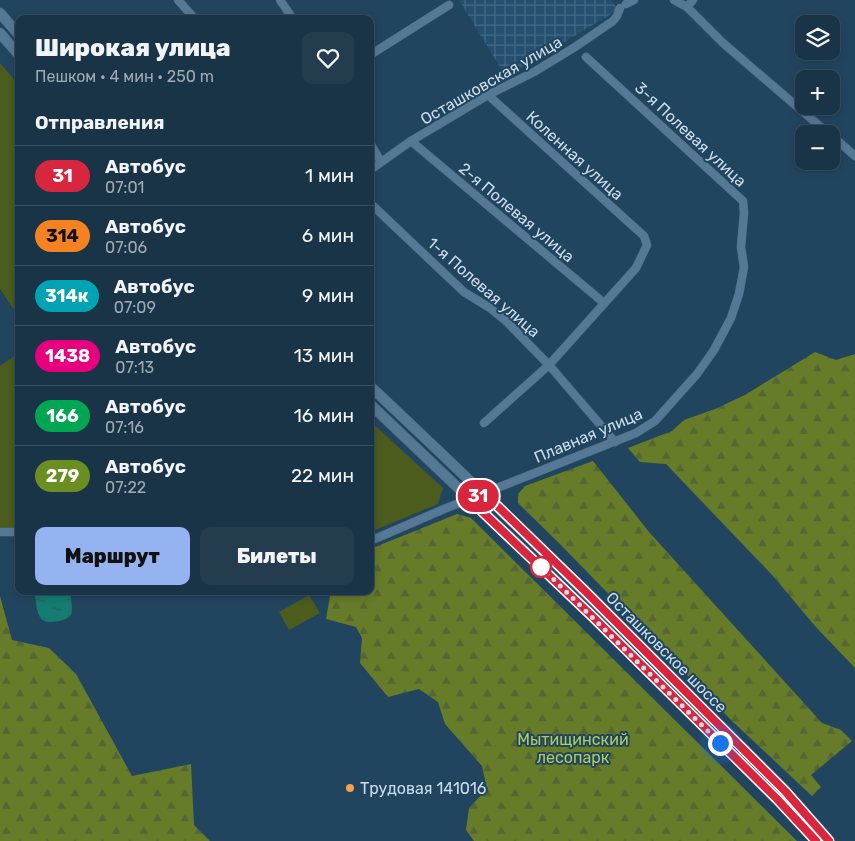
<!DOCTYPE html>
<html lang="ru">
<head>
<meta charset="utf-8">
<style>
  :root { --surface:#1a3447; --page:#233c4e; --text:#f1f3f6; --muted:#9faab4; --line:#384f60; --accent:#95b2f1 }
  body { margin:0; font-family:Rubik,sans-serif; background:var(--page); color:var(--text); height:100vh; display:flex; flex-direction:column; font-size:19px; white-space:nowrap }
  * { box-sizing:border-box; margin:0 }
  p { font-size:16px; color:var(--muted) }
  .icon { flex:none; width:28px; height:28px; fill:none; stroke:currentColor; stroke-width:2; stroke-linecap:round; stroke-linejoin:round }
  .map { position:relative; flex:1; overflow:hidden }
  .details { position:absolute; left:15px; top:15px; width:359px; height:580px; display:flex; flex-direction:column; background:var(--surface); border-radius:10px; box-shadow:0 2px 8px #0003,0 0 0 1px var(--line) }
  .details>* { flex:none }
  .badge { padding:0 10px; border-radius:16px; font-size:18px; line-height:32px }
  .tools { position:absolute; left:795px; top:15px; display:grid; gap:10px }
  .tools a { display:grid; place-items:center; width:45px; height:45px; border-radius:10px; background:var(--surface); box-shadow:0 2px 8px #0003,0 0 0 1px var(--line); font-size:25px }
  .you { position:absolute; width:25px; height:25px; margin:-12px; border:4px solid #fff; border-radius:50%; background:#1a73e8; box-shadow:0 0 0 8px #1a73e833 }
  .map>.badge { position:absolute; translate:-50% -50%; box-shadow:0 0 0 2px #fff }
  h2 { padding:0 20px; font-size:19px; line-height:45px }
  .round { display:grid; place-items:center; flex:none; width:52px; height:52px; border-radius:10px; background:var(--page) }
  .overview { display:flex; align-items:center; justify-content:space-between; height:85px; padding:0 20px }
  h1 { font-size:24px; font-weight:800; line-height:38px }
  .primary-button { display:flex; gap:10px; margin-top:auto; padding:10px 20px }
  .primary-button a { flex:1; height:58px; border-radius:10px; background:var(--accent); color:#111; font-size:20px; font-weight:800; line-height:58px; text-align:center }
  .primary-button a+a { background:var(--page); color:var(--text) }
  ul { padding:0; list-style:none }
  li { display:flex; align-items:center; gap:15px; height:60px; padding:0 20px; border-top:1px solid var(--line) }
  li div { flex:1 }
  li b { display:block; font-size:19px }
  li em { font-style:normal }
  li .badge { min-width:55px; font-weight:700; text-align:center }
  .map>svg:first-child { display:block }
</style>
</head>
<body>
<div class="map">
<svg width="855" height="841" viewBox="0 0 855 841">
  <defs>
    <pattern id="industrial-grid" width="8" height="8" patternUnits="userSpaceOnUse" patternTransform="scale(1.25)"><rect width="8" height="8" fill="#254f6e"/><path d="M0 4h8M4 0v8" fill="none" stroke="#436883"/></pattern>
    <pattern id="forest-firs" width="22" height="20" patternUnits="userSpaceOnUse" patternTransform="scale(1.25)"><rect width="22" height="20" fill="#667c28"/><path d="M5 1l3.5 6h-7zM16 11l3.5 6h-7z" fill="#556534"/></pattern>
    <pattern id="water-ripples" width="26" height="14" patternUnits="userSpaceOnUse" patternTransform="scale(1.25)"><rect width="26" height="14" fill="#147c70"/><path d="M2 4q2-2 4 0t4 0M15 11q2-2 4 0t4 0" fill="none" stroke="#26625e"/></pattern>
  </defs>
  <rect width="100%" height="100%" fill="#22455f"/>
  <!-- industrial -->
  <polygon fill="url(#industrial-grid)" points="459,0 611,0 618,10 506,77"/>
  <!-- green -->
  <g fill="#4b5c1d">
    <polygon points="0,63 19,85 19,317 0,289"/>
    <polygon points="19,353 19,531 0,531 0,366"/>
    <polygon points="370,421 443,488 438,504 375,530 370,527"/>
    <polygon points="309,595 320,613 289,630 279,612"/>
  </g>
  <!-- forest -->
  <g fill="url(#forest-firs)">
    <polygon points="815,352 836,360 855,354 855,668 815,626 773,576 666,464 640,462 628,448 672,431 684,420 715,409 745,395"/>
    <polygon points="593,461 649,532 822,723 841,730 852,741 811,775 821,787 812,796 731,720 560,544 518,503 518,494 525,486"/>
    <polygon points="457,514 471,518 797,841 474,841 466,830 469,808 487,789 482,766 445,724 438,702 419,689 388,697 360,663 362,638 356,627 326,619 331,591 370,591 370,549"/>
    <polygon points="0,596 12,640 49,648 76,674 132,776 191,764 194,825 210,841 0,841"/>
  </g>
  <!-- water -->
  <path fill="url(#water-ripples)" d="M34,591H70C71,595 73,613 71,615C67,621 46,625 41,619C36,612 36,599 34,591Z"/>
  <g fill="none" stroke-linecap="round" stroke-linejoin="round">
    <!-- street casing -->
    <g stroke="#446479" stroke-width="9">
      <g id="street">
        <polyline points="178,0 195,19"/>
        <polyline points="280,0 293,19"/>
        <polyline points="674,0 687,7 693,0"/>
        <polyline points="626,4 634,0"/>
        <polyline points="687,7 723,43 829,134"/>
        <polyline points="370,55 449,5"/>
        <polyline points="831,135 855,156"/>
        <polyline points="411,141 604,303"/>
        <polyline points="370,143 381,162"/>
        <polyline points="370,170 411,141 488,95 534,72 575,47 613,21 617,16 620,8"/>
        <polyline points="370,203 464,292 490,308 506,321 549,365 615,442"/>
        <polyline points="484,423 549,365 636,268 647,245 644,236 488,95"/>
        <polyline points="0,532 19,532"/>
        <polyline points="370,541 444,509 636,433 655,421 697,374 714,350 731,318 739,294 744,267 741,247 744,213 743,201 586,57"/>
      </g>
    </g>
    <!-- secondary casing -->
    <g stroke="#446479" stroke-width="11">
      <g id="secondary">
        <polyline points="0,13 19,35"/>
        <polyline points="0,33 19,55"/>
        <path d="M370,386C473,483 575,581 674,681C727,733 782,784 829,841"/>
        <polyline points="370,404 579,603 777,799 816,841"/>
      </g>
    </g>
    <!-- street -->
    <use href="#street" stroke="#557995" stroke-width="8"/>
    <!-- secondary -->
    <use href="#secondary" stroke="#557995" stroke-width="10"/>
  </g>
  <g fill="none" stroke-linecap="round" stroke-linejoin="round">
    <!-- line casing -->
    <g stroke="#fff" stroke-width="11">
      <polyline id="line" points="816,841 777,799 593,617 470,500 484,493 586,592 785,791 829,841"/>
    </g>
    <!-- line -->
    <use href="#line" stroke="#d7263d" stroke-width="8"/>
    <!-- walk -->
    <polyline stroke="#c9dcec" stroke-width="5" stroke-dasharray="0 9" points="541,567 720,743"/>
  </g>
  <!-- markers -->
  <circle fill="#fff" stroke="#d7263d" stroke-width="2.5" cx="541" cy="567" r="10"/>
  <circle fill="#f8a14a" stroke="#22455f" stroke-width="2" cx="350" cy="788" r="5"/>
  <g text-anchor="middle" stroke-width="4" stroke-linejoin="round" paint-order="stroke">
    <!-- street labels -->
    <g font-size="16" fill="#c9dcec" stroke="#22455f">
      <text transform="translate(491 80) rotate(-30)" y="6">Осташковская улица</text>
      <text transform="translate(691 134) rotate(43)" y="6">3-я Полевая улица</text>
      <text transform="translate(575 155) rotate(42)" y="6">Коленная улица</text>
      <text transform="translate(517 212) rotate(40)" y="6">2-я Полевая улица</text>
      <text transform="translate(484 287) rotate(41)" y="6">1-я Полевая улица</text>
      <text transform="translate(588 435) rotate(-23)" y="6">Плавная улица</text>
      <text transform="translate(667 652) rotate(45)" y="6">Осташковское шоссе</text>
    </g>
    <!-- park labels -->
    <g font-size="16" fill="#aecd5f" stroke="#22455f">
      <text x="573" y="745">Мытищинский<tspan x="573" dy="18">лесопарк</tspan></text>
    </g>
    <!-- poi labels -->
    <g font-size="16" fill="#c9dcec" stroke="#22455f" text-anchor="start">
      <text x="360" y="794">Трудовая 141016</text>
    </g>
  </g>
</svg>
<div class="tools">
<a><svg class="icon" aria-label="layers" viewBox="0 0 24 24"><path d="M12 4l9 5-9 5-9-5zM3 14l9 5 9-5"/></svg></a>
<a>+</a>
<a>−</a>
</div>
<div class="you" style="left:720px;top:743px"></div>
<b class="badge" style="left:478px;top:496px;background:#d7263d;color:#fff">31</b>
<section class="details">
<div class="overview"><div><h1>Широкая улица</h1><p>Пешком · 4 мин · 250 m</p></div><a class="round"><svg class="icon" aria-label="heart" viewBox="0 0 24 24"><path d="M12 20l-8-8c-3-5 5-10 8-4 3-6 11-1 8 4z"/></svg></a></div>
<h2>Отправления</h2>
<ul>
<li><span class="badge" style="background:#d7263d;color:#fff">31</span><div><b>Автобус</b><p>07:01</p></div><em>1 мин</em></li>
<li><span class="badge" style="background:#f58220;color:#111">314</span><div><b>Автобус</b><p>07:06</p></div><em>6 мин</em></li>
<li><span class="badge" style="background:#00a3b4;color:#fff">314к</span><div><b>Автобус</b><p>07:09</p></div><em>9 мин</em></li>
<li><span class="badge" style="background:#e6007e;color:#fff">1438</span><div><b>Автобус</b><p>07:13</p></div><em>13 мин</em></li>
<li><span class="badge" style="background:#00a651;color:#fff">166</span><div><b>Автобус</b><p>07:16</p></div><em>16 мин</em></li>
<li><span class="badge" style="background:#6b8e23;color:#fff">279</span><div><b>Автобус</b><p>07:22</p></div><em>22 мин</em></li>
</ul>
<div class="primary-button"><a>Маршрут</a><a>Билеты</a></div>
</section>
</div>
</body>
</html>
